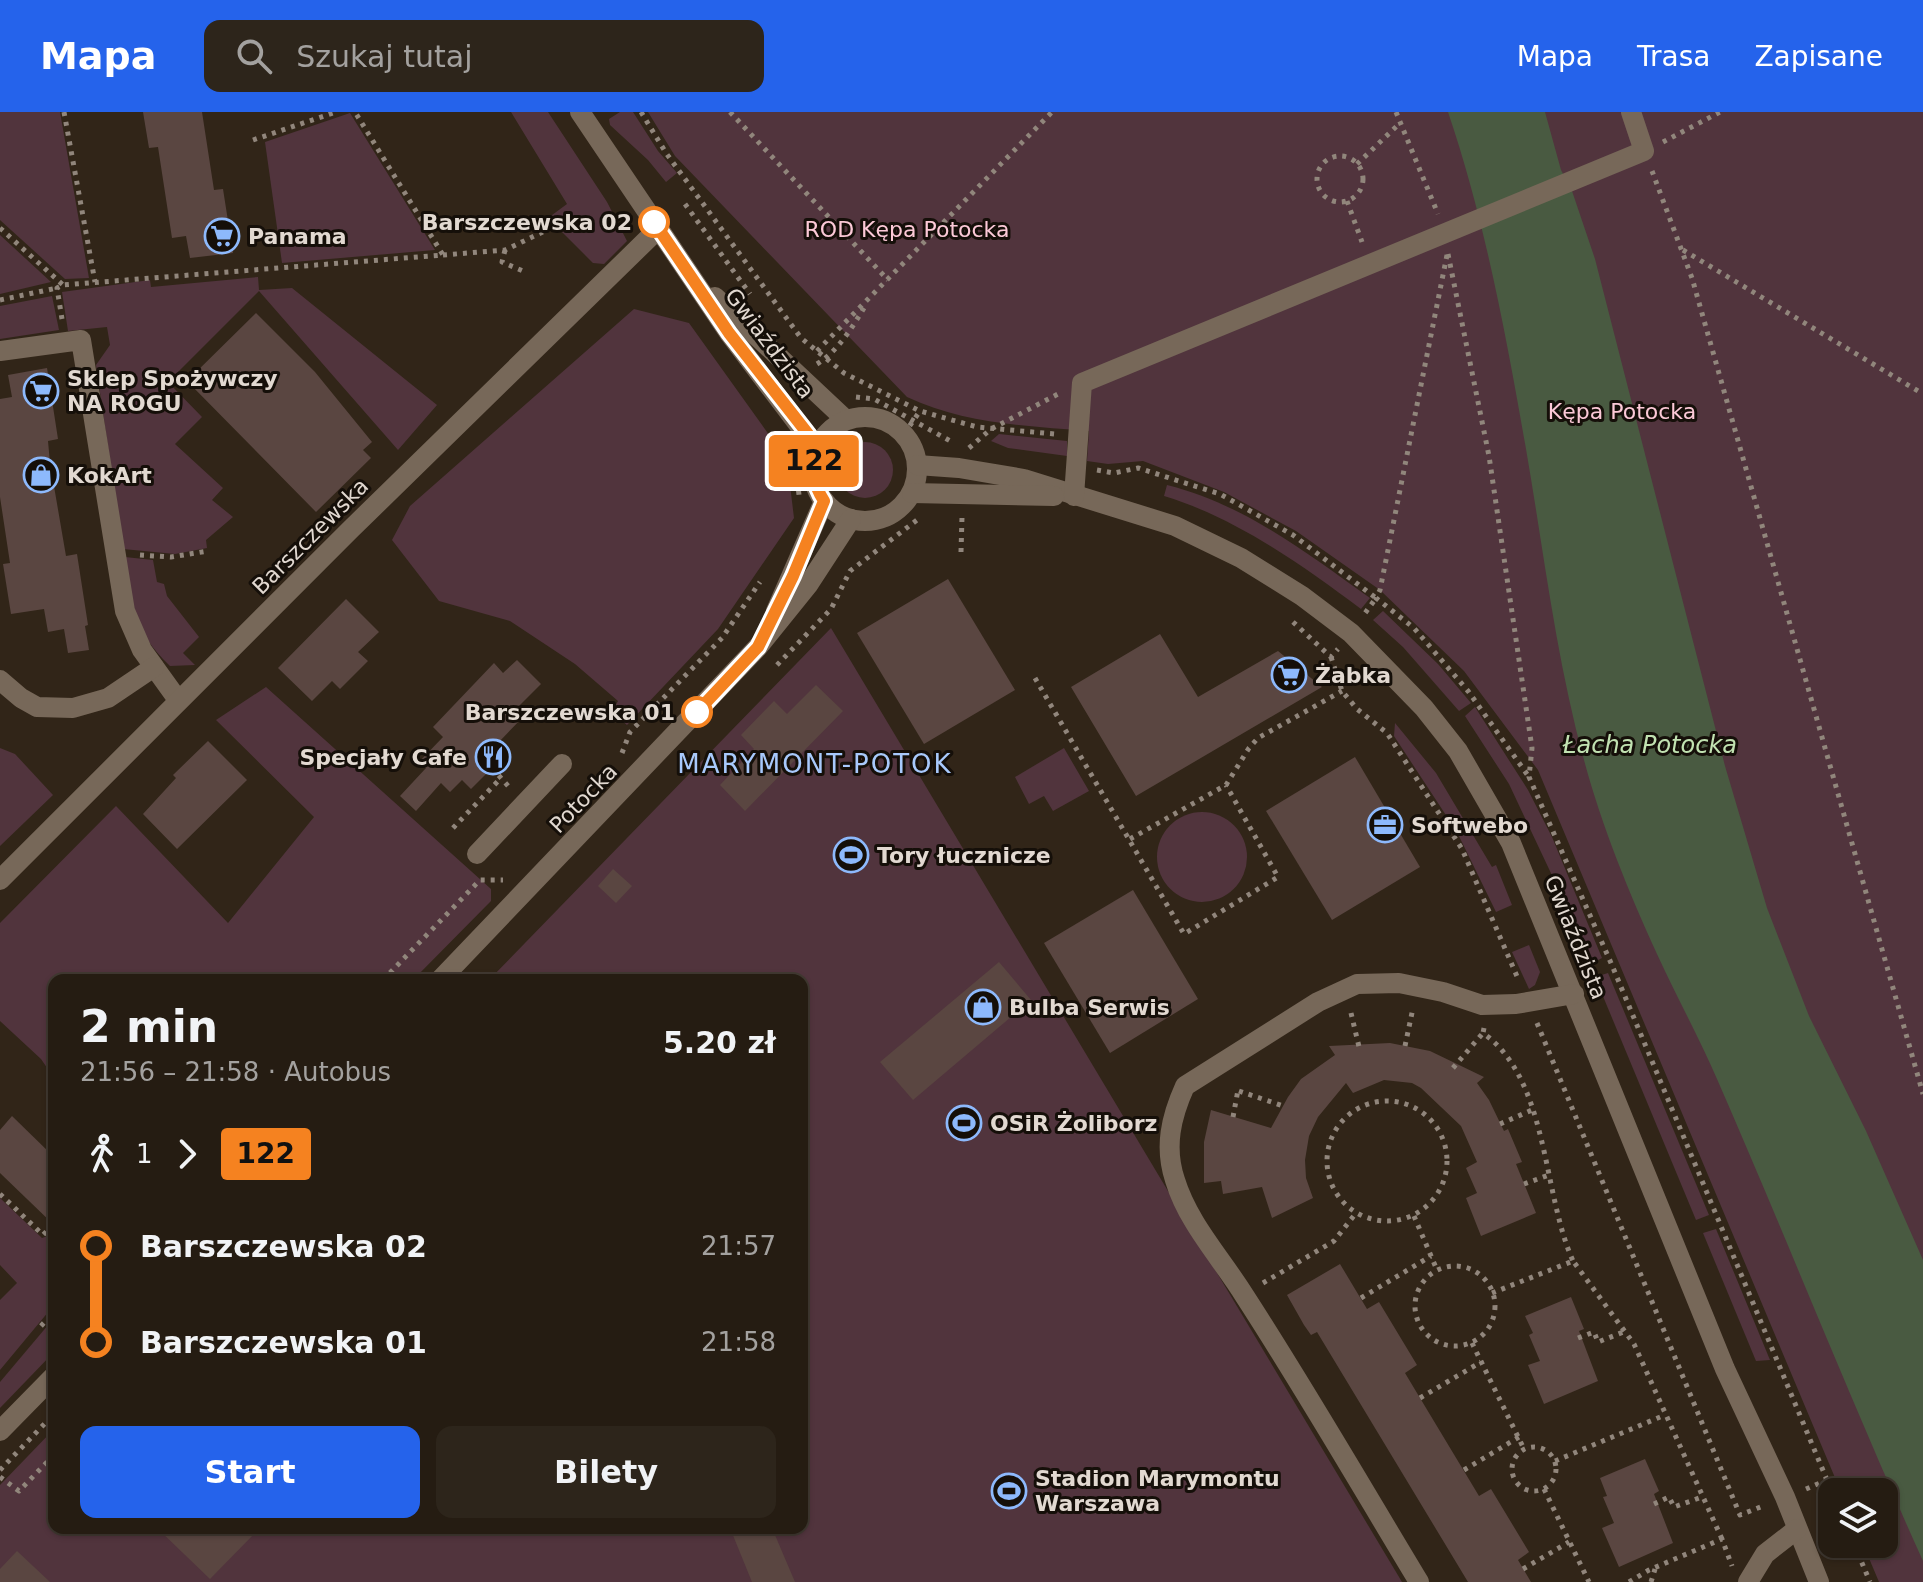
<!DOCTYPE html>
<html lang="pl">
<head>
<meta charset="utf-8">
<style>
  :root { --surface:#251c12; --page:#2d251b; --text:#f1f3f6; --muted:#a3a19f; --line:#423a32; --accent:#2563eb }
  body { margin:0; font-family:"DejaVu Sans",sans-serif; background:var(--page); color:var(--text); height:100vh; display:flex; flex-direction:column; font-size:30px; white-space:nowrap }
  * { box-sizing:border-box; margin:0 }
  p { font-size:26px; color:var(--muted) }
  .icon { flex:none; width:44px; height:44px; fill:none; stroke:currentColor; stroke-width:2; stroke-linecap:round; stroke-linejoin:round }
  .map { position:relative; flex:1; overflow:hidden }
  .sheet { position:absolute; left:48px; top:862px; width:760px; height:560px; display:flex; flex-direction:column; background:var(--surface); border-radius:16px; box-shadow:0 2px 6px #0004,0 0 0 2px var(--line) }
  .sheet>* { flex:none }
  .badge { padding:0 16px; border-radius:6px; font-size:28px; line-height:52px }
  .tools { position:absolute; left:1818px; top:1366px; display:grid; gap:16px }
  .tools a { display:grid; place-items:center; width:80px; height:80px; border-radius:16px; background:var(--surface); box-shadow:0 2px 6px #0004,0 0 0 2px var(--line); font-size:40px }
  .map>.badge { position:absolute; translate:-50% -50%; box-shadow:0 0 0 4px #fff }
  .legs { display:flex; align-items:center; gap:12px; height:88px; padding:0 32px; font-size:26px }
  .legs p { margin-inline-start:auto }
  .headline { display:flex; align-items:center; justify-content:space-between; height:136px; padding:0 32px }
  h1 { font-size:44px; font-weight:700; line-height:60px }
  .action { display:flex; gap:16px; margin-top:auto; padding:16px 32px }
  .action a { flex:1; height:92px; border-radius:16px; background:var(--accent); color:#fff; font-size:32px; font-weight:700; line-height:92px; text-align:center }
  .action a+a { background:var(--page); color:var(--text) }
  ul { padding:0 32px; list-style:none }
  li { display:flex; align-items:center; gap:28px; height:96px; font-size:30px }
  li i { display:grid; place-items:center; width:12px; height:100%; margin:0 10px; background:currentColor }
  li i::after { content:''; width:20px; height:20px; margin:-10px; border:6px solid; border-radius:50%; background:var(--surface) }
  li p { margin-inline-start:auto }
  li:first-child i { background:linear-gradient(#0000 50%,currentColor 0) }
  li:last-child i { background:linear-gradient(currentColor 50%,#0000 0) }
  header { display:flex; align-items:center; gap:48px; box-sizing:border-box; height:112px; padding:0 40px; background:var(--accent); color:#fff }
  header strong { font-size:38px }
  nav { display:flex; gap:44px; margin-inline-start:auto; font-size:28px }
  .search { width:560px; height:72px; background:var(--page); display:flex; align-items:center; gap:20px; box-sizing:border-box; padding:0 28px; border-radius:16px; color:var(--muted); font-size:30px }
  .map>svg:first-child { display:block }
</style>
</head>
<body>
<header>
<strong>Mapa</strong>
<div class="search"><svg class="icon" aria-label="search" viewBox="0 0 24 24"><circle cx="10" cy="10" r="6"/><path d="M15 15l6 6"/></svg>Szukaj tutaj</div>
<nav><a>Mapa</a><a>Trasa</a><a>Zapisane</a></nav>
</header>
<div class="map">
<svg width="1923" height="1470" viewBox="0 0 1923 1470">
  <rect width="100%" height="100%" fill="#312518"/>
  <!-- green -->
  <g fill="#51343d">
    <polygon points="0,0 60,0 89,166 65,167 0,108"/>
    <polygon points="511,0 548,0 607,90 627,129 604,152 593,151 548,106 567,92"/>
    <polygon points="620,0 633,0 658,39 677,61 666,70 648,48 610,13 609,7"/>
    <path d="M648,0H1923V1470H1879L1863,1432H1884V1380H1841L1538,658L1464,559L1380,478L1296,419L1224,380L1143,349L1108,352L1087,349L1089,319C1027,314 964,312 907,285L675,44Z"/>
    <polygon points="350,1 435,138 282,151 265,30"/>
    <polygon points="0,123 51,170 0,182"/>
    <polygon points="258,165 259,178 292,176 437,293 398,338 259,179 168,270 202,305 175,332 223,376 212,388 233,405 206,428 207,436 175,442 123,437 96,253 110,233 107,215 68,219 62,180 150,168 151,175"/>
    <polygon points="52,184 59,218 0,227 0,194"/>
    <polygon points="634,197 689,211 787,348 794,406 718,517 627,613 612,600 618,589 575,552 510,509 439,489 392,428 410,394"/>
    <polygon points="999,322 1067,329 1067,344 1008,336 991,329"/>
    <circle cx="865" cy="358" r="28"/>
    <path d="M1167,373C1244,392 1307,441 1370,486L1361,497C1301,452 1236,406 1164,384Z"/>
    <path d="M125,445L153,448L157,470L164,472L167,484L199,525L183,541L195,553L170,554C132,517 132,495 125,445Z"/>
    <polygon points="1383,499 1438,552 1471,591 1459,599 1403,535 1373,508"/>
    <polygon points="831,516 1402,1470 0,1470 0,1373 54,1317 54,1416 802,1416 802,868 489,868"/>
    <polygon points="266,575 491,777 491,789 413,868 54,868 54,966 41,947 0,909 0,811 116,694 228,811 314,705 216,608"/>
    <polygon points="1475,595 1528,678 1552,725 1602,846 1589,853 1557,774 1509,672 1465,604"/>
    <polygon points="1395,611 1436,661 1492,755 1496,753 1512,793 1496,800 1457,720 1394,624"/>
    <polygon points="0,636 15,642 53,683 0,734"/>
    <polygon points="1064,636 1089,679 1053,699 1044,684 1029,692 1015,665"/>
    <circle cx="1202" cy="745" r="45"/>
    <polygon points="1529,833 1540,860 1535,873 1529,877 1512,840"/>
    <polygon points="1608,861 1709,1103 1696,1108 1595,865"/>
    <polygon points="0,1086 42,1126 54,1122 54,1193 0,1258 0,1188 17,1171 0,1153"/>
    <polygon points="1716,1117 1770,1248 1756,1249 1703,1121"/>
    <polygon points="54,1206 54,1240 0,1296 0,1270"/>
  </g>
  <!-- water -->
  <path fill="#495a41" d="M1448,0H1545L1561,58L1572,79L1595,147L1725,654L1767,796L1809,904L1866,1019L1923,1148V1449C1851,1290 1787,1127 1717,967C1699,925 1676,884 1657,842C1629,781 1601,712 1584,648C1556,546 1544,441 1526,337C1506,223 1485,109 1448,0Z"/>
  <!-- building -->
  <g fill="#5a4641">
    <polygon points="143,0 202,0 214,78 223,77 233,141 190,146 186,124 172,126 158,35 149,36"/>
    <polygon points="256,201 315,260 372,330 363,338 371,346 316,400 187,269"/>
    <polygon points="47,256 58,327 48,329 50,351 66,444 77,442 88,513 85,514 89,538 68,541 64,517 48,520 44,497 11,502 3,452 10,451 0,385 0,287 12,285 8,263"/>
    <polygon points="948,467 1015,578 924,632 857,521"/>
    <polygon points="346,487 379,520 358,540 368,549 340,577 332,569 312,589 278,556"/>
    <polygon points="1160,522 1198,585 1278,539 1322,575 1136,684 1071,575"/>
    <polygon points="517,548 541,572 515,598 523,605 498,631 508,640 471,677 462,668 450,680 441,671 416,699 400,684 426,656 419,650 443,625 433,615 494,551 503,561"/>
    <polygon points="816,573 843,599 745,699 720,673 754,637 741,623 774,589 787,602"/>
    <polygon points="208,629 247,668 177,737 143,702 176,666 173,663"/>
    <polygon points="1355,645 1420,755 1332,808 1266,699"/>
    <polygon points="613,757 632,774 616,791 598,774"/>
    <polygon points="1133,778 1198,887 1110,941 1044,831"/>
    <polygon points="999,850 1031,888 913,988 880,950"/>
    <polygon points="1390,931 1430,939 1484,965 1477,971 1489,988 1504,1019 1508,1017 1522,1050 1516,1052 1536,1101 1481,1124 1466,1086 1477,1081 1466,1056 1477,1050 1461,1014 1421,976 1412,971 1384,968 1353,981 1346,971 1318,1005 1309,1024 1305,1048 1306,1066 1313,1086 1272,1106 1262,1075 1223,1082 1221,1069 1204,1071 1204,1030 1211,998 1271,1016 1288,985 1301,967 1335,943 1329,934"/>
    <polygon points="12,1004 54,1045 54,1113 0,1061 0,1018"/>
    <polygon points="1340,1152 1367,1197 1379,1190 1417,1253 1405,1261 1420,1286 1479,1384 1491,1377 1529,1440 1518,1448 1531,1470 1468,1470 1317,1220 1311,1223 1304,1213 1287,1183"/>
    <polygon points="1571,1185 1584,1217 1579,1219 1598,1269 1544,1292 1528,1253 1540,1249 1529,1223 1533,1221 1525,1204"/>
    <polygon points="1645,1347 1659,1379 1654,1382 1673,1431 1619,1455 1602,1416 1614,1411 1603,1385 1607,1384 1600,1366"/>
    <polygon points="157,1416 260,1416 210,1467"/>
    <polygon points="730,1416 772,1416 795,1470 752,1470"/>
    <polygon points="17,1439 50,1470 0,1470 0,1457"/>
  </g>
  <g fill="none" stroke-linecap="round" stroke-linejoin="round">
    <!-- path -->
    <g stroke="#91867c" stroke-width="5" stroke-dasharray="4 6" stroke-linecap="butt">
      <polyline points="64,0 95,170"/>
      <polyline points="641,0 666,41 801,226 844,261 920,299 977,315 1055,322"/>
      <polyline points="730,0 888,168"/>
      <polyline points="1396,0 1438,102"/>
      <polyline points="253,28 336,0"/>
      <polyline points="1663,30 1720,0"/>
      <circle cx="1340" cy="67" r="23"/>
      <polyline points="1357,52 1399,12"/>
      <polyline points="1652,59 1692,166 1923,982"/>
      <polyline points="1347,89 1362,130"/>
      <polyline points="685,92 750,182"/>
      <polyline points="0,116 63,173"/>
      <polyline points="505,138 502,150 523,159"/>
      <polyline points="1683,138 1923,282"/>
      <polyline points="1448,142 1489,344 1532,636 1529,665 1611,851 1832,1380"/>
      <polyline points="443,143 505,138 545,119"/>
      <polyline points="1447,143 1380,478 1376,486 1414,516 1468,579 1529,665"/>
      <polyline points="0,188 57,176"/>
      <polyline points="62,207 57,176 63,173 443,143 355,0"/>
      <polyline points="817,239 1052,0"/>
      <path d="M817,252C838,239 851,217 864,196"/>
      <polyline points="856,285 874,287 954,331"/>
      <polyline points="904,322 920,299"/>
      <polyline points="969,336 991,317 1060,281"/>
      <polyline points="795,349 799,383"/>
      <polyline points="1097,358 1114,361 1138,356 1220,382 1293,423 1376,486 1363,504"/>
      <polyline points="961,440 962,405"/>
      <polyline points="140,443 171,445 208,439"/>
      <polyline points="1293,510 1331,545 1338,537"/>
      <polyline points="1331,545 1342,579 1357,597 1387,621 1462,737 1519,869"/>
      <polyline points="777,553 831,497 850,459 921,405"/>
      <polyline points="1035,566 1184,822 1278,765 1226,673"/>
      <polyline points="622,641 630,620 722,526 760,470"/>
      <polyline points="492,656 509,675"/>
      <polyline points="453,716 501,666"/>
      <polyline points="1130,727 1226,673 1249,636 1258,626 1342,579"/>
      <polyline points="383,868 480,768 503,768"/>
      <polyline points="1351,901 1360,939"/>
      <polyline points="1537,911 1740,1403 1763,1394"/>
      <path d="M1484,916L1483,921C1549,968 1542,1080 1573,1149"/>
      <polyline points="1405,934 1413,896"/>
      <polyline points="1453,956 1483,921"/>
      <polyline points="1239,979 1283,994"/>
      <circle cx="1387" cy="1049" r="60"/>
      <polyline points="1233,1005 1238,978"/>
      <polyline points="1500,1012 1532,998"/>
      <polyline points="1524,1072 1549,1063"/>
      <polyline points="0,1082 43,1123 54,1112"/>
      <polyline points="1414,1104 1437,1158"/>
      <circle cx="1455" cy="1194" r="40"/>
      <polyline points="1263,1171 1334,1129 1356,1101"/>
      <polyline points="1492,1181 1573,1149 1634,1232 1722,1427"/>
      <polyline points="1361,1186 1431,1144"/>
      <polyline points="41,1214 54,1200"/>
      <polyline points="1578,1226 1594,1220 1598,1230 1626,1219"/>
      <polyline points="1472,1231 1524,1337"/>
      <polyline points="1420,1286 1481,1250"/>
      <circle cx="1534" cy="1357" r="22"/>
      <polyline points="1555,1349 1665,1303"/>
      <polyline points="0,1358 53,1303"/>
      <polyline points="1464,1358 1519,1325"/>
      <polyline points="0,1365 19,1379 54,1343"/>
      <polyline points="1544,1377 1589,1470"/>
      <polyline points="1806,1377 1827,1368"/>
      <polyline points="1654,1392 1669,1385 1674,1395 1702,1385"/>
      <polyline points="1854,1432 1870,1470"/>
      <polyline points="1523,1457 1569,1430"/>
      <polyline points="1629,1470 1649,1458 1722,1427 1732,1454"/>
      <polyline points="1651,1470 1655,1457"/>
    </g>
    <!-- minor -->
    <g stroke="#776859" stroke-width="20">
      <polyline points="580,0 729,221 817,337"/>
      <polyline points="715,185 846,308"/>
      <polyline points="0,239 81,228 125,499 142,538 178,588"/>
      <circle cx="865" cy="357" r="52"/>
      <polyline points="917,353 959,356 1024,367 1175,414 1241,446 1302,484 1351,521 1424,596 1458,639 1511,731 1725,1257 1785,1385 1819,1470"/>
      <polyline points="912,381 1054,384"/>
      <polyline points="1074,384 1082,271 1644,39 1631,0"/>
      <polyline points="776,499 824,389"/>
      <polyline points="0,568 21,586 37,595 73,596 108,586 154,555"/>
      <polyline points="477,742 562,652"/>
      <polyline points="0,768 350,418 658,117"/>
      <polyline points="440,868 758,535 808,473 851,407"/>
      <polyline points="0,1319 54,1264"/>
      <path d="M1419,1470C1361,1374 1305,1277 1244,1183C1221,1146 1188,1111 1175,1068C1164,1035 1171,1005 1185,974L1318,890L1357,872L1399,871L1443,880L1482,893L1516,892L1574,882"/>
      <polyline points="1748,1470 1765,1442 1797,1417"/>
    </g>
  </g>
  <g fill="none" stroke-linecap="round" stroke-linejoin="round">
    <!-- line-1 casing -->
    <g stroke="#fff" stroke-width="18">
      <path id="line-1" d="M654,110L729,221L808,322L817,337C811,357 813,372 824,389L793,464L758,535L697,600"/>
    </g>
    <!-- line-1 -->
    <use href="#line-1" stroke="#f58220" stroke-width="12"/>
  </g>
  <!-- icons -->
  <defs>
    <g id="supermarket-ring" transform="scale(1.8)"><circle r="9.5" fill="#150f09" stroke="#8db9fc" stroke-width="1.5"/><path d="M-6-5.5h2.5l.6 2H6L4.5 2H-2.5L-4.4-4H-6ZM-1.5 3.2a1.3 1.3 0 1 0 .1 0ZM3 3.2a1.3 1.3 0 1 0 .1 0Z" fill="#8db9fc"/></g>
    <g id="shop-ring" transform="scale(1.8)"><circle r="9.5" fill="#150f09" stroke="#8db9fc" stroke-width="1.5"/><path d="M-5-2.5h2.3a2.7 3.5 0 0 1 5.4 0H5L5.5 6h-11ZM-1.5-2.5h3a1.5 2.3 0 0 0-3 0Z" fill="#8db9fc"/></g>
    <g id="restaurant-ring" transform="scale(1.8)"><circle r="9.5" fill="#150f09" stroke="#8db9fc" stroke-width="1.5"/><path d="M-5-6h1v4h1v-4h1v4h1v-4h1v5L-1.5 .5V6h-2V.5L-5-1ZM5-6V6H3V1.5H1.5Q1.5-4 5-6Z" fill="#8db9fc"/></g>
    <g id="office-ring" transform="scale(1.8)"><circle r="9.5" fill="#150f09" stroke="#8db9fc" stroke-width="1.5"/><path d="M-6-3h4V-5.5h4V-3h4V5H-6ZM-1-4.5V-3h2v-1.5ZM-6 0V1H6V0Z" fill="#8db9fc"/></g>
    <g id="stadium-ring" transform="scale(1.8)"><circle r="9.5" fill="#150f09" stroke="#8db9fc" stroke-width="1.5"/><path d="M0-5a6.5 5 0 1 0 0 10a6.5 5 0 1 0 0-10ZM-3.5-1.8h7v3.6h-7Z" fill="#8db9fc"/></g>
  </defs>
  <g fill-rule="evenodd">
    <use href="#supermarket-ring" x="222" y="124"/>
    <use href="#supermarket-ring" x="41" y="279"/>
    <use href="#shop-ring" x="41" y="363"/>
    <use href="#supermarket-ring" x="1289" y="563"/>
    <use href="#restaurant-ring" x="493" y="645"/>
    <use href="#office-ring" x="1385" y="713"/>
    <use href="#stadium-ring" x="851" y="743"/>
    <use href="#shop-ring" x="983" y="895"/>
    <use href="#stadium-ring" x="964" y="1011"/>
    <use href="#stadium-ring" x="1009" y="1379"/>
  </g>
  <!-- markers -->
  <g fill="#fff" stroke="#f58220" stroke-width="4">
    <circle cx="654" cy="110" r="14"/>
    <circle cx="697" cy="600" r="14"/>
  </g>
  <g text-anchor="middle" stroke-width="6" stroke-linejoin="round" paint-order="stroke">
    <!-- stop labels -->
    <g font-size="22" font-weight="bold" fill="#e2d9d1" stroke="#150f09" text-anchor="end">
      <text x="632" y="118">Barszczewska 02</text>
      <text x="675" y="608">Barszczewska 01</text>
    </g>
    <!-- park labels -->
    <g font-size="22" fill="#fcc9d7" stroke="#150f09">
      <text x="907" y="125">ROD Kępa Potocka</text>
      <text x="1622" y="307">Kępa Potocka</text>
    </g>
    <!-- poi labels -->
    <g font-size="22" font-weight="bold" fill="#e2d9d1" stroke="#150f09" text-anchor="start">
      <text x="248" y="132">Panama</text>
      <text x="67" y="274">Sklep Spożywczy<tspan x="67" dy="25">NA ROGU</tspan></text>
      <text x="67" y="371">KokArt</text>
      <text x="1315" y="571">Żabka</text>
      <text x="467" y="653" text-anchor="end">Specjały Cafe</text>
      <text x="1411" y="721">Softwebo</text>
      <text x="877" y="751">Tory łucznicze</text>
      <text x="1009" y="903">Bulba Serwis</text>
      <text x="990" y="1019">OSiR Żoliborz</text>
      <text x="1035" y="1374">Stadion Marymontu<tspan x="1035" dy="25">Warszawa</tspan></text>
    </g>
    <!-- street labels -->
    <g font-size="22" fill="#e2d9d1" stroke="#150f09">
      <text transform="translate(770 231) rotate(53)" y="8">Gwiaździsta</text>
      <text transform="translate(310 424) rotate(-45)" y="8">Barszczewska</text>
      <text transform="translate(583 686) rotate(-46)" y="8">Potocka</text>
      <text transform="translate(1576 825) rotate(68)" y="8">Gwiaździsta</text>
    </g>
    <!-- water labels -->
    <g font-size="24" font-style="italic" fill="#c1e2b1" stroke="#150f09">
      <text x="1650" y="641">Łacha Potocka</text>
    </g>
    <!-- quarter labels -->
    <g font-size="26" letter-spacing="2" fill="#a8c9fc" stroke="#150f09">
      <text x="815" y="661">MARYMONT-POTOK</text>
    </g>
  </g>
</svg>
<div class="tools">
<a><svg class="icon" aria-label="layers" viewBox="0 0 24 24"><path d="M12 4l9 5-9 5-9-5zM3 14l9 5 9-5"/></svg></a>
</div>
<b class="badge" style="left:814px;top:349px;background:#f58220;color:#111">122</b>
<section class="sheet">
<div class="headline"><div><h1>2 min</h1><p>21:56 – 21:58 · Autobus</p></div><b>5.20 zł</b></div>
<div class="legs"><svg class="icon" aria-label="walk" viewBox="0 0 24 24"><circle cx="13" cy="4" r="2"/><path d="M13 8l-2 6 4 7M11 14l-3 7M7 12l3-4h3l4 4"/></svg>1<svg class="icon" aria-label="forward" viewBox="0 0 24 24"><path d="M9 5l7 7-7 7"/></svg><b class="badge" style="background:#f58220;color:#111">122</b></div>
<ul>
<li><i style="color:#f58220"></i><b>Barszczewska 02</b><p>21:57</p></li>
<li><i style="color:#f58220"></i><b>Barszczewska 01</b><p>21:58</p></li>
</ul>
<div class="action"><a>Start</a><a>Bilety</a></div>
</section>
</div>
</body>
</html>
